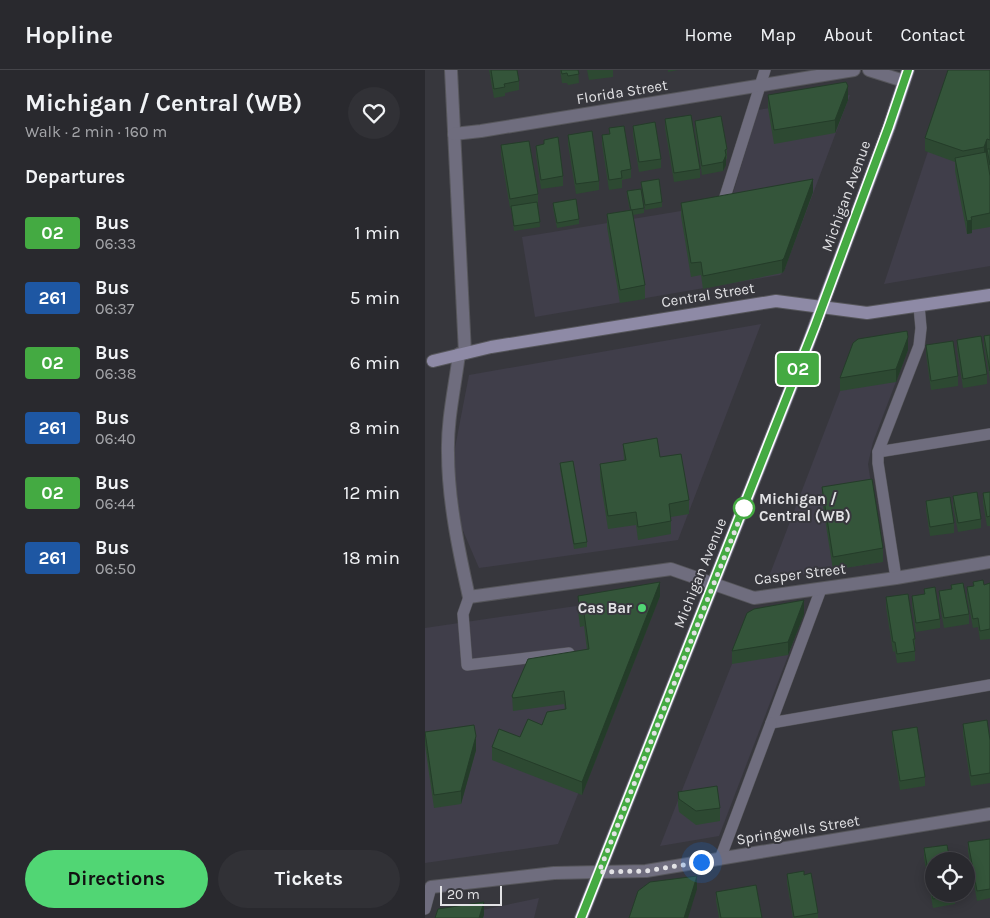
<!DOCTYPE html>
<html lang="en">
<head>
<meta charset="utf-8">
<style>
  :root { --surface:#29292e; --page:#313136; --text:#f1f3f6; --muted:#a5a6aa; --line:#45454a; --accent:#51d674 }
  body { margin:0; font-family:Karla,sans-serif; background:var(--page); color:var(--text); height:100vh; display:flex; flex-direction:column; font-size:19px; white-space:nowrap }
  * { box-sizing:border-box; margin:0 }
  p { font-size:16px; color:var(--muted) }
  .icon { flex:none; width:28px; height:28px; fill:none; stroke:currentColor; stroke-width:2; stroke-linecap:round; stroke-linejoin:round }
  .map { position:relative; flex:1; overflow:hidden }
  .details { display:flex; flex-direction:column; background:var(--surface); width:425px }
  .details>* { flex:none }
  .badge { padding:0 10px; border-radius:4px; font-size:18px; line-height:32px }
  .tools { position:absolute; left:500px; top:782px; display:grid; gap:10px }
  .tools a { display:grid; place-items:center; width:50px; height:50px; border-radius:50%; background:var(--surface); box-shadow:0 2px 12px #0003,0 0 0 1px var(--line); font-size:25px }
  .scale { position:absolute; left:15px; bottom:12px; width:62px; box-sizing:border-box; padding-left:5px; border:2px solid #e2e2e5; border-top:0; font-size:14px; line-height:18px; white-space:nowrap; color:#e2e2e5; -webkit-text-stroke:4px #37373d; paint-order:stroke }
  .you { position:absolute; width:25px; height:25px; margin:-12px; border:4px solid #fff; border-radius:50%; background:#1a73e8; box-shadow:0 0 0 8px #1a73e833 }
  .map>.badge { position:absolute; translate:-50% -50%; box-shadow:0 0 0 2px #fff }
  h2 { padding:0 25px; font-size:19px; line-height:45px }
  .round { display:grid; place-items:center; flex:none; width:52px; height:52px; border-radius:26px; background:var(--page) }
  .head { display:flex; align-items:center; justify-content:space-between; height:85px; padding:0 25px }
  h1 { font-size:24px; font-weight:700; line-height:38px }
  .primary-button { display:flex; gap:10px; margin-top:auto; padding:10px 25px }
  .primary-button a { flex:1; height:58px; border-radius:30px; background:var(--accent); color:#111; font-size:20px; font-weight:700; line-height:58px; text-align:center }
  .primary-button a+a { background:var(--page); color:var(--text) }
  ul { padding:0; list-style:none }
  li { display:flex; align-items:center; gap:15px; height:65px; padding:0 25px }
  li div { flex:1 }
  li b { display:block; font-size:19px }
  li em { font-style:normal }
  li .badge { min-width:55px; font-weight:700; text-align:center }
  header { display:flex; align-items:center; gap:30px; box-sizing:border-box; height:70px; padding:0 25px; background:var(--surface); border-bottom:1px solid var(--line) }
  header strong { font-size:24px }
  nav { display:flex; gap:28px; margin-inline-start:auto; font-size:18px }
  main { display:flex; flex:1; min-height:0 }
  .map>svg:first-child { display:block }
</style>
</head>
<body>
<header>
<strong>Hopline</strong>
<nav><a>Home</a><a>Map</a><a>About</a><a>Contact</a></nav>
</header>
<main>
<section class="details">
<div class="head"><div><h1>Michigan / Central (WB)</h1><p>Walk · 2 min · 160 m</p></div><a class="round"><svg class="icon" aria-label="heart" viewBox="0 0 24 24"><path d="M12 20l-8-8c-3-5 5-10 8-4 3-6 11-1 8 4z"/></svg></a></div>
<h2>Departures</h2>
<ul>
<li><span class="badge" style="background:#44aa42;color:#fff">02</span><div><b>Bus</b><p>06:33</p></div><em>1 min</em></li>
<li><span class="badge" style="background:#1e57a3;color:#fff">261</span><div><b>Bus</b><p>06:37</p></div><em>5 min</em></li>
<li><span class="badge" style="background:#44aa42;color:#fff">02</span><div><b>Bus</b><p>06:38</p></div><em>6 min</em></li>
<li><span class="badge" style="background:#1e57a3;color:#fff">261</span><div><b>Bus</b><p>06:40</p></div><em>8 min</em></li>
<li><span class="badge" style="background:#44aa42;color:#fff">02</span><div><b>Bus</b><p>06:44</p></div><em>12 min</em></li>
<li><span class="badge" style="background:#1e57a3;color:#fff">261</span><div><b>Bus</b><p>06:50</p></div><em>18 min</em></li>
</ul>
<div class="primary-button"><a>Directions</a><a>Tickets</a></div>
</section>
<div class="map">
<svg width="565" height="848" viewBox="0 0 565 848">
  <rect width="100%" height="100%" fill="#37373d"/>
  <!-- built -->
  <g fill="#403e4a">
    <polygon points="530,0 565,0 565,196 459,214"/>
    <polygon points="425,25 359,201 355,205 110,247 97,167 305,133 333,40"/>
    <polygon points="336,254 253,470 54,498 36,456 28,388 44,305"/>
    <polygon points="482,274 483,280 448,372 443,394 458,492 348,509 345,504 430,282"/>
    <polygon points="233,524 133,774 0,793 0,558"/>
    <polygon points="379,544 294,766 235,776 322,556 329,552"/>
    <polygon points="114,828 109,848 20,848"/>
  </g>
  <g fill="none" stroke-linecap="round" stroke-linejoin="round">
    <!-- lane casing -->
    <g stroke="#56565b" stroke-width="12">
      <g id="lane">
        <polyline points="299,130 340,0"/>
        <polyline points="453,382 565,364"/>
        <polyline points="471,508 453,393 453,382 494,276 496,258 494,236"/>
        <polyline points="396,519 346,653 565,615"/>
        <polyline points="44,527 38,544 42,595 144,583"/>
        <polyline points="295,789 346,653"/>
        <polyline points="0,839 6,817"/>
      </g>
    </g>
    <!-- street casing -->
    <g stroke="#56565b" stroke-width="14">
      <g id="street">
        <polyline points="26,0 40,283"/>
        <polyline points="444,0 479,11"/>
        <polyline points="29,64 56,61 429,0"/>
        <path d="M34,284C30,317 22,350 23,383C23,430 34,482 44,527L246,499L329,528L471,508L565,492"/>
        <polyline points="6,817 129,803 221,801 565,744"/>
      </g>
    </g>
    <!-- secondary casing -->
    <g stroke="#56565b" stroke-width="14">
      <polyline id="secondary" points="8,291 66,277 351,231 442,243 565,225"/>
    </g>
    <!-- primary casing -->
    <g stroke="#56565b" stroke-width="14">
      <polyline id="primary" points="156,848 383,274 464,57 483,0"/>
    </g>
    <!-- lane -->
    <use href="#lane" stroke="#6f6d7e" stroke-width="11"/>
    <!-- street -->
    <use href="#street" stroke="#6f6d7e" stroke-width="12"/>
    <!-- secondary -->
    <use href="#secondary" stroke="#8e8aa6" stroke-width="12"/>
    <!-- primary -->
    <use href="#primary" stroke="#a6a1c4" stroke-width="12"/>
  </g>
  <!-- wall -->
  <g fill="#2d4932">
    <polygon points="64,0 92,0 94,11 94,20 80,23 80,26 69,28"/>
    <polygon points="135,0 153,0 154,13 143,15 142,13 137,13"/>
    <polygon points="162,0 188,0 188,7 164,10"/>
    <polygon points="243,0 253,0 243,2"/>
    <polygon points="565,0 565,157 547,160 547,163 542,164 530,101 530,92 500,81 500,68"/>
    <polygon points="343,25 423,30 410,63 349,74 343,38"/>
    <polygon points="240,49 275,99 275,108 249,112 240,58"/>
    <polygon points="270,51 302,79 302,89 301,89 301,95 298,101 277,105 270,60"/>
    <polygon points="208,56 236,89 236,98 214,102 208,65"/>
    <polygon points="184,58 206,99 206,108 197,110 197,118 184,120 177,74 177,65 184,64"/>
    <polygon points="143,65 174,111 174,120 151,124 143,74"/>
    <polygon points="119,70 138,106 138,116 116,119 111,85 111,76 119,74"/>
    <polygon points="76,75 113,124 113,134 115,157 89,161 86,138 85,138 76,85"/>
    <polygon points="216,112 237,132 237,137 220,140"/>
    <polygon points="202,121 219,138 219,143 208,145 220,215 220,229 195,233 182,157 182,144 205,140 202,126"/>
    <polygon points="388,122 359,201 357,203 278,219 276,205 266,207 256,146 256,133"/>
    <polygon points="128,133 154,149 154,154 132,158 128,138"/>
    <polygon points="565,265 565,310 559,275 559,266"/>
    <polygon points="532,270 562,304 562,314 538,318 532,279"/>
    <polygon points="501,275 533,306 533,316 506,320 501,284"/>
    <polygon points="483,280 471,312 415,321 415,308"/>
    <polygon points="198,374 235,387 264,430 264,444 246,447 246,464 213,470 211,455 183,459 175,408 175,394 199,390"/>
    <polygon points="135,393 162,472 162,477 149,479 135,398"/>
    <polygon points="397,417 458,478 458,492 408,500 397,430"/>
    <polygon points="565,422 565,456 562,456 558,433 558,423"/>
    <polygon points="528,426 556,449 556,458 533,462 528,436"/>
    <polygon points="501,431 529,453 529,463 505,466 501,440"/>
    <polygon points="548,512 559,515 565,513 565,569 555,570 553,557 548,558 542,527 542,517 548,516"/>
    <polygon points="526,515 544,544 544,554 519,558 514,531 514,521 526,519"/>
    <polygon points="499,519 515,549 515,558 491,562 487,535 487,526 499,524"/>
    <polygon points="153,526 235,526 157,725 67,690 67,677 95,667 117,655 140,640 139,634 88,641 87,626 162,580 159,556 155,557 153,540"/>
    <polygon points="461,527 490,569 490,591 472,593 470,581 468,582 461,537"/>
    <polygon points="379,544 363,585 307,594 307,581"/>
    <polygon points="538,654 565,670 565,713 546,716 538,664"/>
    <polygon points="467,661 500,707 500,716 475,720 467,670"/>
    <polygon points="0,662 51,680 36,734 9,738 0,675"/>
    <polygon points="253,722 295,738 295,751 271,755 254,742 253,735"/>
    <polygon points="565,769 565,828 552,831 543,781 543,772"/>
    <polygon points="499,778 530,824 530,834 508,838 499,788"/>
    <polygon points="362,804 379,805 393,843 393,848 368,848 362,813"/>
    <polygon points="291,822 337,848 294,848 291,831"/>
  </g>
  <!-- shaded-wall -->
  <g fill="#243c29">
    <polygon points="423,16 423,30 410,63 410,50"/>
    <polygon points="562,69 562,82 559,91 559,77"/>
    <polygon points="301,85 301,95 298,101 298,92"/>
    <polygon points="388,109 388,122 359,201 357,203 357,190"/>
    <polygon points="547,150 547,163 542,164 542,151"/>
    <polygon points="483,267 483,280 471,312 471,299"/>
    <polygon points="235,512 235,526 157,725 157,712"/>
    <polygon points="379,530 379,544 363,585 363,572"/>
    <polygon points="51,666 51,680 36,734 36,721"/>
    <polygon points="272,806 272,819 263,848 259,848"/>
    <polygon points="59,832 59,845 58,848 54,848"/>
  </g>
  <!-- building -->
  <g fill="#34553a" stroke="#243c29">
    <polygon points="66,0 92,0 94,11 79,14 80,17 69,19"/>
    <polygon points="136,0 153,0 154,4 143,6 142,3 137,4"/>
    <polygon points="523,0 565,0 565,70 562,69 559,77 538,81 500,68"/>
    <polygon points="421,12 423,16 410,50 349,60 343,25"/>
    <polygon points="266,45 275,99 249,103 240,49"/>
    <polygon points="296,46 302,79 300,80 301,85 298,92 277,96 270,51"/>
    <polygon points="230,52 236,89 214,92 208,56"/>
    <polygon points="199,56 206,99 196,101 197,108 184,110 177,65 185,64 184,58"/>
    <polygon points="167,61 174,111 151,114 143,65"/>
    <polygon points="133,67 138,106 116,110 111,76 119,74 119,70"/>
    <polygon points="104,71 113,124 85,129 76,75"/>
    <polygon points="562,79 565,79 565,95"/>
    <polygon points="561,82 565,106 565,143 546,147 547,150 542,151 530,88"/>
    <polygon points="234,109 237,132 220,135 216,112"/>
    <polygon points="388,109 359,188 357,190 278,206 276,192 266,193 256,133"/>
    <polygon points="216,119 219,138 206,140 202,121"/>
    <polygon points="151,129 154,149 132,153 128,133"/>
    <polygon points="112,132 115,152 89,156 86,136"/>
    <polygon points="207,140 220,215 195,220 182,144"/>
    <polygon points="482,261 483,267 471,299 415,308 428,273 433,269"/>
    <polygon points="565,265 565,301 559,266"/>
    <polygon points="556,266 562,304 538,309 532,270"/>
    <polygon points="528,271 533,306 506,311 501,275"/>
    <polygon points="232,368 235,387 256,384 264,430 244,434 246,451 213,457 211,442 183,446 175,394 201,390 198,374"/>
    <polygon points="148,391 162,472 149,474 135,393"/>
    <polygon points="447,409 458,478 408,487 397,417"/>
    <polygon points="552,422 556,449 533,453 528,426"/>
    <polygon points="565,422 565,446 562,447 558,423"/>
    <polygon points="525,427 529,453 505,457 501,431"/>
    <polygon points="558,510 559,515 565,513 565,559 555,561 553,548 548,549 542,517 549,516 548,512"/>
    <polygon points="235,512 157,712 67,677 74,659 95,667 103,649 117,655 122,642 141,639 139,621 88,628 87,626 103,589 164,579 159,543 155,544 153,526"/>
    <polygon points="538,513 544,544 519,548 514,521 527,519 526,515"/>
    <polygon points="510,517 515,549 491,553 487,526 500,524 499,519"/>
    <polygon points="483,524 490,569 488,569 490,581 472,584 470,572 468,572 461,527"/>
    <polygon points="379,530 363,572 307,581 322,543 329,539"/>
    <polygon points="562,650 565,670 565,703 546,706 538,654"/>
    <polygon points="49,655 51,666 36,721 9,725 0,662"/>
    <polygon points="492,657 500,707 475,711 467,661"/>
    <polygon points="292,716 295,738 271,741 254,729 253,722"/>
    <polygon points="565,769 565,819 552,821 543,772"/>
    <polygon points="522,775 525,791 509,791 509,824 530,824 530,825 508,829 499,778"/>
    <polygon points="379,801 379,805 386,803 393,843 369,847 362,804"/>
    <polygon points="272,806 259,848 204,848 213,821 225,812"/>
    <polygon points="331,815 337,848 296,848 291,822"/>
    <polygon points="59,832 54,848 10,848 13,839"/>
  </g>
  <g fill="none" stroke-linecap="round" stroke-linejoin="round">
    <!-- line casing -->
    <g stroke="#fff" stroke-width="11">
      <polyline id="line" points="156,848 390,256 464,56 483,0"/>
    </g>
    <!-- line -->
    <use href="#line" stroke="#44aa42" stroke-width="8"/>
    <!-- walk -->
    <polyline stroke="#e2e2e5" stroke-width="5" stroke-dasharray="0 9" points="276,792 221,801 174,802 319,438"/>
  </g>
  <!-- markers -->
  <circle fill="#fff" stroke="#44aa42" stroke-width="2.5" cx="319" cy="438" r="10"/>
  <circle fill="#51d674" stroke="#37373d" stroke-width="2" cx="217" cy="538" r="5"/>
  <g text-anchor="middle" stroke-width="4" stroke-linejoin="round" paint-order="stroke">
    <!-- street labels -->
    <g font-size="15" fill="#e2e2e5" stroke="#37373d">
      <text transform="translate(197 22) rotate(-9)" y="5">Florida Street</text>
      <text transform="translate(421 126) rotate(-70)" y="5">Michigan Avenue</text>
      <text transform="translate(283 225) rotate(-9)" y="5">Central Street</text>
      <text transform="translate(275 503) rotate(-68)" y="5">Michigan Avenue</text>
      <text transform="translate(375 504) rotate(-7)" y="5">Casper Street</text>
      <text transform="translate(373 760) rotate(-9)" y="5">Springwells Street</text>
    </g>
    <!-- stop labels -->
    <g font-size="15" font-weight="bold" fill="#e2e2e5" stroke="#37373d" text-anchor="start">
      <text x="334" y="434">Michigan /<tspan x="334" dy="17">Central (WB)</tspan></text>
    </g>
    <!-- poi labels -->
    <g font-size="15" font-weight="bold" fill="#e2e2e5" stroke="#37373d" text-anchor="end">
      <text x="207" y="543">Cas Bar</text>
    </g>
  </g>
</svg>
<div class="tools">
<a><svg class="icon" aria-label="locate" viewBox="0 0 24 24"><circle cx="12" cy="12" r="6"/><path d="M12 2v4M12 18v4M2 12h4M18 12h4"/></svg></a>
</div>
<div class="scale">20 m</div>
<div class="you" style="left:276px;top:792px"></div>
<b class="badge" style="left:373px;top:299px;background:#44aa42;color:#fff">02</b>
</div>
</main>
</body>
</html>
